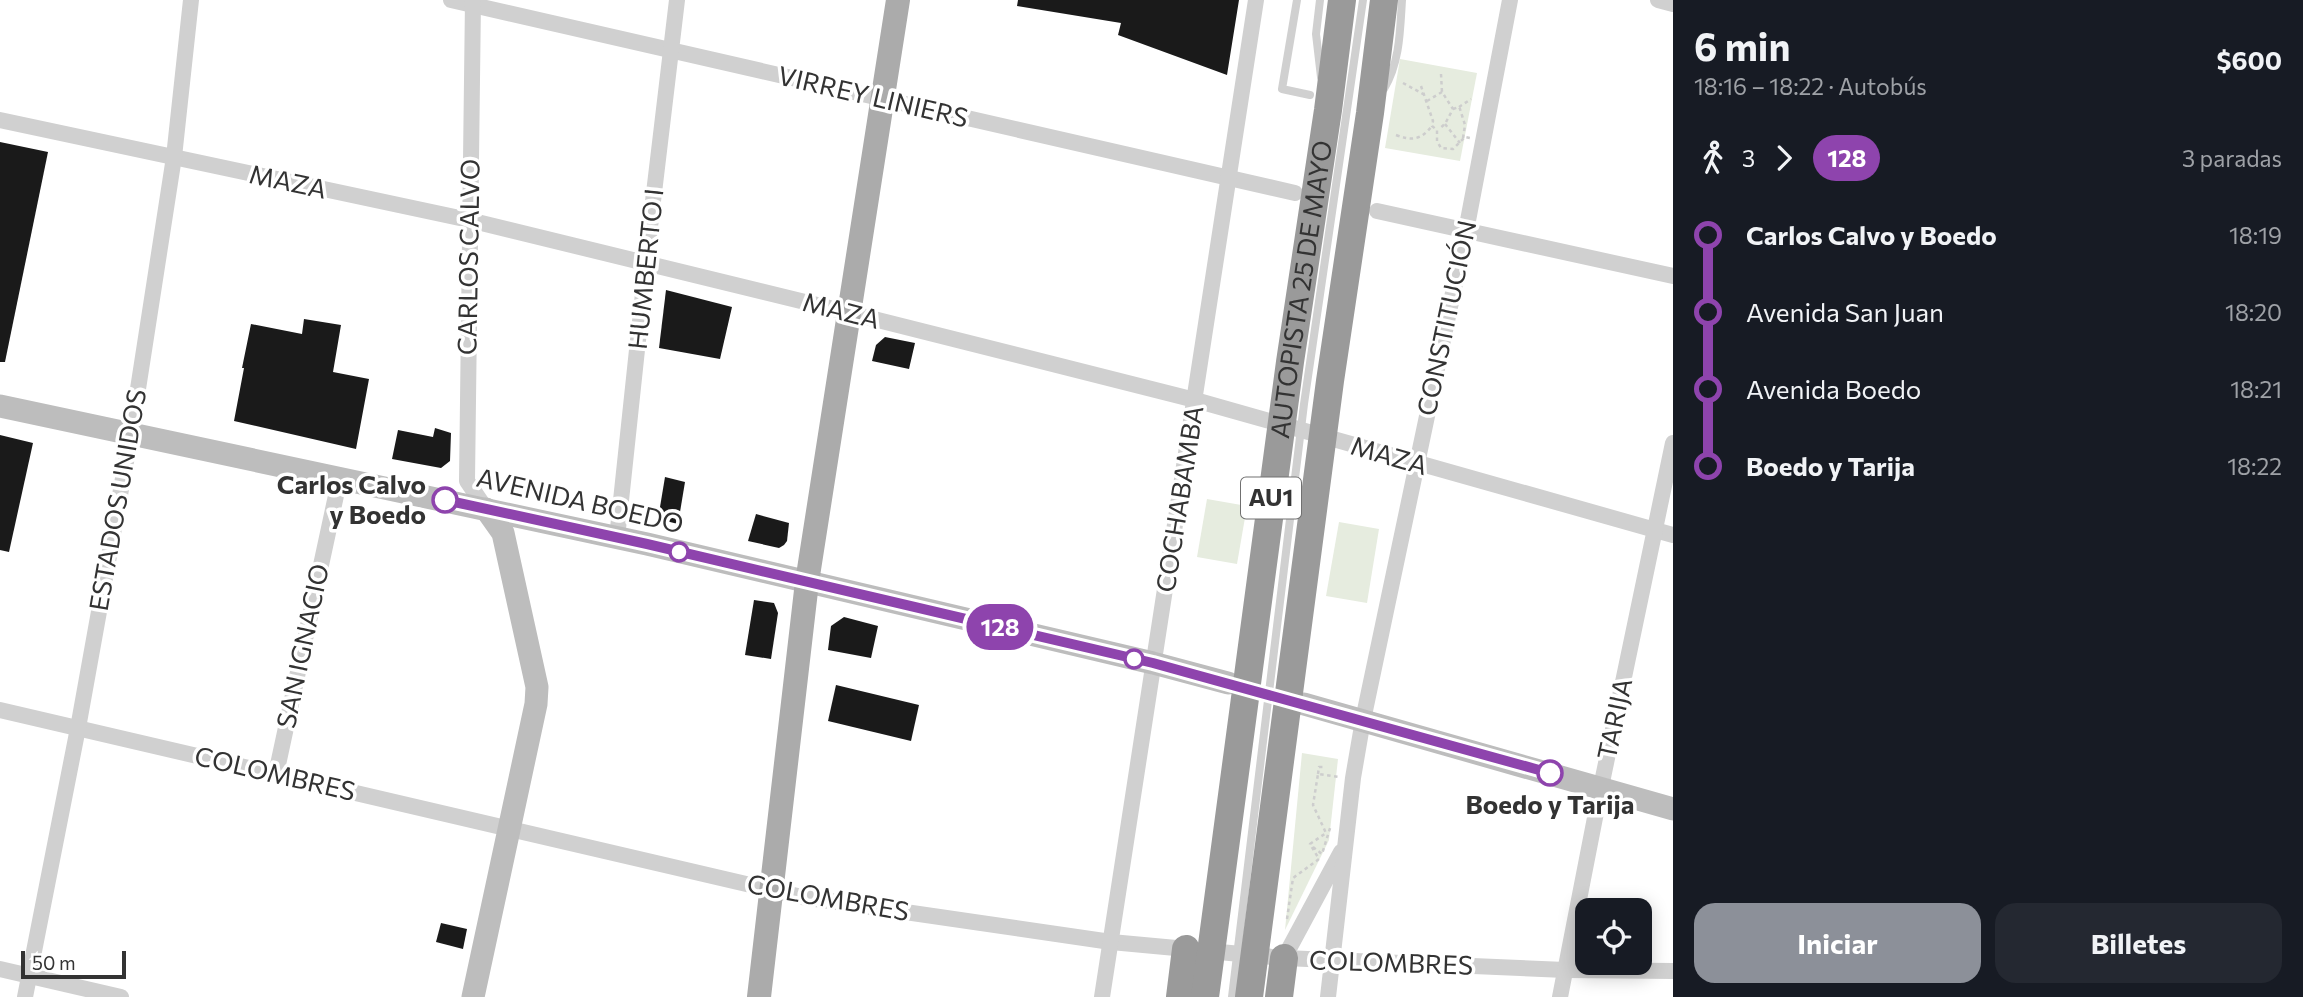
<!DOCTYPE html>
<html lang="es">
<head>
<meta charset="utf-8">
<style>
  :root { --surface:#171b24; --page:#242831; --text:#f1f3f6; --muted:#9ea1a6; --accent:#8c9099 }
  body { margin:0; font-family:Commissioner,sans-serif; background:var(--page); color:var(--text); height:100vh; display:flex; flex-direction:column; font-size:26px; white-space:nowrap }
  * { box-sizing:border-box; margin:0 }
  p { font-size:23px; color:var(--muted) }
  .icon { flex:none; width:38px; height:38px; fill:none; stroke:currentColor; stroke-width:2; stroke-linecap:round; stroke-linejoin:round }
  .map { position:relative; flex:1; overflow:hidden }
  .details { display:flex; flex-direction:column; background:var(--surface); width:630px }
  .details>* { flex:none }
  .badge { padding:0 14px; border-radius:23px; font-size:24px; line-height:46px }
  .tools { position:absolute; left:1575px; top:898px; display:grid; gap:14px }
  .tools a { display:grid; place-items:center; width:77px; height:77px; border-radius:14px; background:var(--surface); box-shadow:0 4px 18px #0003; font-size:35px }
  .scale { position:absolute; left:21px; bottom:18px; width:105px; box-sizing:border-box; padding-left:7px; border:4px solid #333; border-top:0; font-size:19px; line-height:24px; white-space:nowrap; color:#333; -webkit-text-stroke:5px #fff; paint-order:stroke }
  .map>.badge { position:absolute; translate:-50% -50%; box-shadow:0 0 0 4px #fff }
  .legs { display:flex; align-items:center; gap:10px; height:77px; padding:0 21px; font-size:23px }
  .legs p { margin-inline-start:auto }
  .overview { display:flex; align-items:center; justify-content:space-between; height:119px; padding:0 21px }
  h1 { font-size:38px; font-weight:700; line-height:52px }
  .action { display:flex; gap:14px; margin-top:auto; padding:14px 21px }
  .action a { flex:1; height:80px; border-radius:21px; background:var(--accent); color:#fff; font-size:28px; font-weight:700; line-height:80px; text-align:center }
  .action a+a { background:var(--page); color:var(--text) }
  ul { padding:0 21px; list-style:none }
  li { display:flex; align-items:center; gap:24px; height:77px; font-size:26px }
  li i { display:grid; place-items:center; width:10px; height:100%; margin:0 9px; background:currentColor }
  li i::after { content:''; width:18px; height:18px; margin:-9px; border:5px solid; border-radius:50%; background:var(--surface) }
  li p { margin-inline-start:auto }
  li:first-child i { background:linear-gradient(#0000 50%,currentColor 0) }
  li:last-child i { background:linear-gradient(currentColor 50%,#0000 0) }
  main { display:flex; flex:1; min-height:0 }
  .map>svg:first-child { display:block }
</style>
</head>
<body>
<main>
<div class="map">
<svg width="1673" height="997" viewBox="0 0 1673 997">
  <rect width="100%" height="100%" fill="#fff"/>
  <!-- green -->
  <g fill="#e6ecdf">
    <polygon points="1400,59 1477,73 1460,161 1385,148"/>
    <polygon points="1207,499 1247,506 1237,564 1197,557"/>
    <polygon points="1339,522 1379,529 1367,603 1326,596"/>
    <polygon points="1302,753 1338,759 1329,840 1285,930"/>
  </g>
  <!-- building -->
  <g fill="#1a1a1a">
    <polygon points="1018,0 1239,0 1227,75 1118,35 1121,23 1017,6"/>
    <polygon points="0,142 48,152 5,362 0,362"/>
    <polygon points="666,290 732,307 720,359 659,348"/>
    <polygon points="304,319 341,325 333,372 369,379 356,449 234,421 244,368 242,368 251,324 302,334"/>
    <polygon points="885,337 915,343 909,369 872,361 876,345"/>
    <polygon points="435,428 451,433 450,461 441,468 392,459 398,430 433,437"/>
    <polygon points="0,435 33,443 9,552 0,550"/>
    <polygon points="665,477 685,482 678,524 658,519"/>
    <polygon points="756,514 789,523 787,541 784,545 779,548 748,541"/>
    <polygon points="754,600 774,603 778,613 771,659 745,655"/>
    <polygon points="844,617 878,626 871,658 828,650 831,626"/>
    <polygon points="836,685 919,705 911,741 828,721"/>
    <polygon points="441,923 467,929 463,949 436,942"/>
  </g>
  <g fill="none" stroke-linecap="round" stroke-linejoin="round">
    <!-- path -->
    <g stroke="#cdcdcd" stroke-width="2.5" stroke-dasharray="3.5 3.5" stroke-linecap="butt">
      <polyline points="1441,74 1442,92"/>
      <polyline points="1403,83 1425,95"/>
      <polyline points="1421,86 1433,121 1432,126 1437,130 1437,141 1441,148 1453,149 1465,137 1470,138"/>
      <polyline points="1427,101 1442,92 1453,109 1445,124 1439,129"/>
      <polyline points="1459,107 1471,99"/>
      <polyline points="1453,109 1459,107 1460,109 1465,125 1463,138"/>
      <polyline points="1445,124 1460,143"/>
      <path d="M1396,135C1412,141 1421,140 1432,126"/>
      <polyline points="1318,774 1319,767 1324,767"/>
      <polyline points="1313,847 1322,854 1331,825"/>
      <polyline points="1287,919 1293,878 1319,859 1310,844 1326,833 1313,805 1318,774 1340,777"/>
    </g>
    <!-- lane -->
    <g stroke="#d0d0d0" stroke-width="8">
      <polyline points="1297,0 1282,89 1310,95"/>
      <polyline points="1320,0 1316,34 1321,77"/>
      <path d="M1384,89C1400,62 1400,31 1402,0"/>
      <polyline points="1232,997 1304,404 1363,0"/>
    </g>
    <!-- street -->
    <g stroke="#d0d0d0" stroke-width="16">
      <polyline points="451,0 1295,193"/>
      <polyline points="473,0 467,481 486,509"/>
      <polyline points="1658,0 1673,4"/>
      <polyline points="0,120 469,220 850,313 1195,400 1673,535"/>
      <polyline points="1377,211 1673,276"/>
      <polyline points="617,538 651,218 677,0"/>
      <polyline points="0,710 802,897 1111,942 1284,958 1565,970 1673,971"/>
      <polyline points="276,774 340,477"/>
      <polyline points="1284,958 1341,852"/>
      <polyline points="0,969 121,997"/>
      <polyline points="25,997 78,728 131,434 174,157 191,0"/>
      <polyline points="1102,997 1256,0"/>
      <polyline points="1328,997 1353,778 1363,720 1466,231 1510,0"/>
      <polyline points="1560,997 1601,787 1673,443"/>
    </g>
    <!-- secondary -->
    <g stroke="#bdbdbd" stroke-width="23">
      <polyline points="0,406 647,544 1153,663 1228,683"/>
      <polyline points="1304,704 1673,809"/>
      <polyline points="473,997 536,704 537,687 503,533 486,509"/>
    </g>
    <!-- primary -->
    <polyline stroke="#ababab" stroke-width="24" points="759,997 807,582 898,0"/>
    <!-- highway -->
    <g stroke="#9a9a9a" stroke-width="28">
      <polyline points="1180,997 1186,949"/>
      <path id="s1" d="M1205,997L1290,362L1328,110L1342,0"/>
      <polyline points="1249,997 1330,381 1370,113 1384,0"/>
      <polyline points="1279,997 1284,958"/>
    </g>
  </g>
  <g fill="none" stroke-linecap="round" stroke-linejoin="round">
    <!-- line-1 casing -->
    <g stroke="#fff" stroke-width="16">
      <polyline id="line-1" points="445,500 647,544 1153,663 1550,773"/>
    </g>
    <!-- line-1 -->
    <use href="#line-1" stroke="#8e44ad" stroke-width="10"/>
  </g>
  <!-- markers -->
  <g fill="#fff" stroke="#8e44ad" stroke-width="3.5">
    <circle cx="445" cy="500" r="12"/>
    <circle cx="679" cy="552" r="9"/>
    <circle cx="1134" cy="659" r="9"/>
    <circle cx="1550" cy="773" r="12"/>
  </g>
  <g text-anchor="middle" stroke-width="7" stroke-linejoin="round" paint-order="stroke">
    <!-- shield labels -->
    <rect fill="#fff" stroke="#707070" stroke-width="2" x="1241" y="477.5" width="60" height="41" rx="5"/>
    <g font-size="24" font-weight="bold" fill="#333">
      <text x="1271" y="506">AU1</text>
    </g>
    <!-- street labels -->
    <g font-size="26" fill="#333" stroke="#fff">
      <text transform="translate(873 97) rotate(13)" y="9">VIRREY LINIERS</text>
      <text transform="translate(288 182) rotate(12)" y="9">MAZA</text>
      <text transform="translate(469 257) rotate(-89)" y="9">CARLOS CALVO</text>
      <text transform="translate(646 269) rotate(-84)" y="9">HUMBERTO I</text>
      <text dy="9" stroke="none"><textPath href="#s1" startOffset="714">AUTOPISTA 25 DE MAYO</textPath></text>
      <text transform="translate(841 311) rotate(14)" y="9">MAZA</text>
      <text transform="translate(1447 318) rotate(-78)" y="9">CONSTITUCIÓN</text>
      <text transform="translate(1389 456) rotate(16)" y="9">MAZA</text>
      <text transform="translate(1180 499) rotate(-81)" y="9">COCHABAMBA</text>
      <text transform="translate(118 500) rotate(-80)" y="9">ESTADOS UNIDOS</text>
      <text transform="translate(580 501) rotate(13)" y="9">AVENIDA BOEDO</text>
      <text transform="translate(303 646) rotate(-78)" y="9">SAN IGNACIO</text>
      <text transform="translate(1615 719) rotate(-78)" y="9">TARIJA</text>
      <text transform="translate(275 774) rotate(13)" y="9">COLOMBRES</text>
      <text transform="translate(828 898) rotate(10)" y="9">COLOMBRES</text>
      <text transform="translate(1391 963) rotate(2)" y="9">COLOMBRES</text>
    </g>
    <!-- stop labels -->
    <g font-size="26" font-weight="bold" fill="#333" stroke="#fff" text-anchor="end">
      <text x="426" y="494">Carlos Calvo<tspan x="426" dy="30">y Boedo</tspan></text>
      <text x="1550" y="814" text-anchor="middle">Boedo y Tarija</text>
    </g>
  </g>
</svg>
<div class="tools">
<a><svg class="icon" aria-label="locate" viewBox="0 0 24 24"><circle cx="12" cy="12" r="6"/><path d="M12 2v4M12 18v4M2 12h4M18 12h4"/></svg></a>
</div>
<div class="scale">50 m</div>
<b class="badge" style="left:1000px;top:627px;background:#8e44ad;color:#fff">128</b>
</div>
<section class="details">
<div class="overview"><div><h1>6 min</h1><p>18:16 – 18:22 · Autobús</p></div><b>$600</b></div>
<div class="legs"><svg class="icon" aria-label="walk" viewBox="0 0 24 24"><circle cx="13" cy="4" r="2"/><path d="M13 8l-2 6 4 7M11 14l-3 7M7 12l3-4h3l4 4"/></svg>3<svg class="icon" aria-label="forward" viewBox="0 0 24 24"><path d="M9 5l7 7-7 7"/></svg><b class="badge" style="background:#8e44ad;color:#fff">128</b><p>3 paradas</p></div>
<ul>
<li><i style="color:#8e44ad"></i><b>Carlos Calvo y Boedo</b><p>18:19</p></li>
<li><i style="color:#8e44ad"></i><span>Avenida San Juan</span><p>18:20</p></li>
<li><i style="color:#8e44ad"></i><span>Avenida Boedo</span><p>18:21</p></li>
<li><i style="color:#8e44ad"></i><b>Boedo y Tarija</b><p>18:22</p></li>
</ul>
<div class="action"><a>Iniciar</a><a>Billetes</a></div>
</section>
</main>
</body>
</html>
